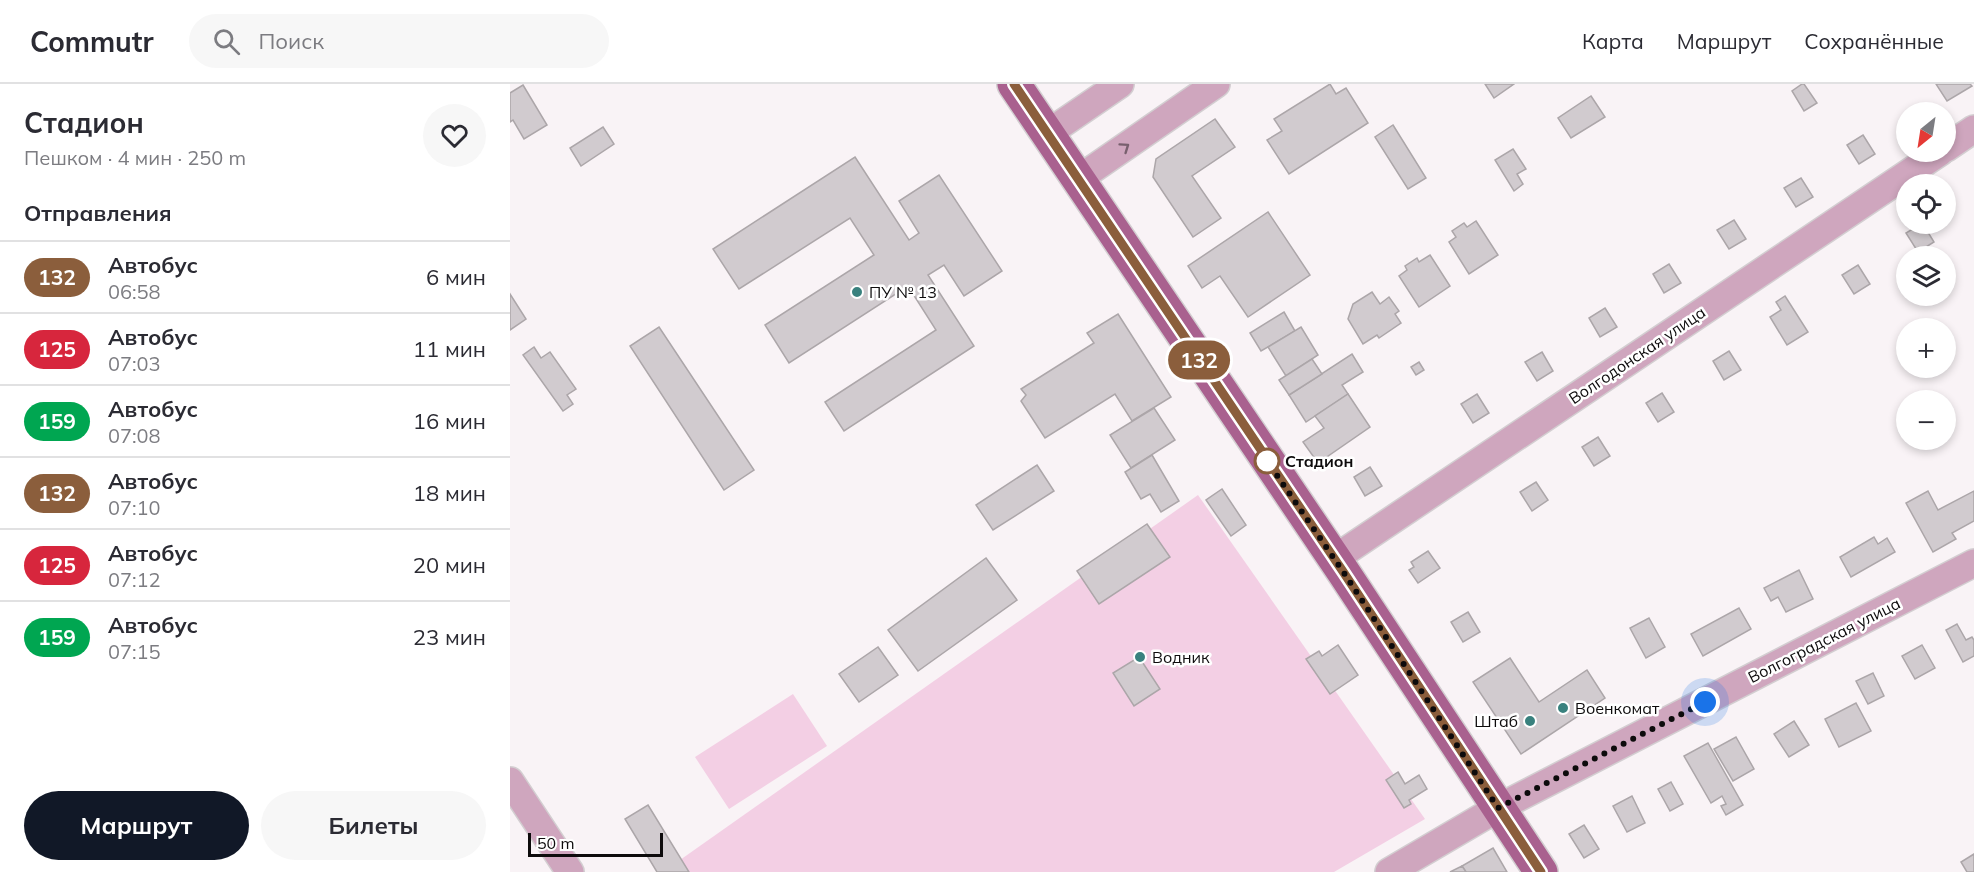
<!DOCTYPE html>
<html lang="ru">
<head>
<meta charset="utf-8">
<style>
  :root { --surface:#fff; --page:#f7f7f7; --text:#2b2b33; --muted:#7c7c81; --line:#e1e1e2; --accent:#111827 }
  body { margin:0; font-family:Mulish,sans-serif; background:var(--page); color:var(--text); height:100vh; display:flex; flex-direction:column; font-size:22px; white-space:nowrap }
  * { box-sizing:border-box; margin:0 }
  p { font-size:20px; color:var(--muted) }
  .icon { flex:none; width:33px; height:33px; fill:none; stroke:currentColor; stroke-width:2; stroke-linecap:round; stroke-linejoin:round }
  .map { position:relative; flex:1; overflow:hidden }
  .drawer { display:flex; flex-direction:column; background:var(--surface); width:510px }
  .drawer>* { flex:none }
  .badge { padding:0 12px; border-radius:20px; font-size:21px; line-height:39px }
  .needle { width:39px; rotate:210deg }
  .fabs { position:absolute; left:1386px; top:18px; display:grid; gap:12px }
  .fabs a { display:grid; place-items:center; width:60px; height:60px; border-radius:50%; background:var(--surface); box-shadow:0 3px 9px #0003; font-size:30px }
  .scale { position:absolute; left:18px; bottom:15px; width:135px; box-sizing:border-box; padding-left:6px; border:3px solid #0d0b0c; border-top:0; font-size:16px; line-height:21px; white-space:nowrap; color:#0d0b0c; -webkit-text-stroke:4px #fff; paint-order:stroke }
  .you { position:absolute; width:30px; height:30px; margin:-15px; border:4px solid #fff; border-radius:50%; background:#1a73e8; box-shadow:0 0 0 9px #1a73e833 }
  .map>.badge { position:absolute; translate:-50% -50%; box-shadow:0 0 0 3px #fff }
  h2 { padding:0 24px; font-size:22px; line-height:54px }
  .round { display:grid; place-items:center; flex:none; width:63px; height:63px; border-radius:32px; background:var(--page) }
  .summary { display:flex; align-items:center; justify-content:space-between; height:102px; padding:0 24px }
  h1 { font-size:28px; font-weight:700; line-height:45px }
  .cta { display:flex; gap:12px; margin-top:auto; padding:12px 24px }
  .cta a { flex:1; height:69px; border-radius:36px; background:var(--accent); color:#fff; font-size:24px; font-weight:700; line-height:69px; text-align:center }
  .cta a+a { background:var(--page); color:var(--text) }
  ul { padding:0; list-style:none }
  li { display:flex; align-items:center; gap:18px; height:72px; padding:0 24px; border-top:2px solid var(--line) }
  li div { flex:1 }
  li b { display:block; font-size:22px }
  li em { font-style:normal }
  li .badge { min-width:66px; font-weight:700; text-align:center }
  header { display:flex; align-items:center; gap:36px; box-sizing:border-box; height:84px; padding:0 30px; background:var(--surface); border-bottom:2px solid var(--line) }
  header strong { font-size:28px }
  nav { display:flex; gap:33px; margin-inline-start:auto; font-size:21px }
  .search { width:420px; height:54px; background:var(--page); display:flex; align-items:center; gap:15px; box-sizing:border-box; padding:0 21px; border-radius:33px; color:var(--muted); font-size:22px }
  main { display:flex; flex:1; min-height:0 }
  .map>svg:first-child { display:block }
</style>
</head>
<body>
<header>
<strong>Commutr</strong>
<div class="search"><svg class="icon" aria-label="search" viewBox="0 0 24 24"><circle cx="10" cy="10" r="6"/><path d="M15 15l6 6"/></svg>Поиск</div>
<nav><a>Карта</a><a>Маршрут</a><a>Сохранённые</a></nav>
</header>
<main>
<section class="drawer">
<div class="summary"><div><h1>Стадион</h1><p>Пешком · 4 мин · 250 m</p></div><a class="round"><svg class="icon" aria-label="heart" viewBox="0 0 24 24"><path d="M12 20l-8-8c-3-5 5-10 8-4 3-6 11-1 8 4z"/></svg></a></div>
<h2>Отправления</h2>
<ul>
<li><span class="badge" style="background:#8b5e3c;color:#fff">132</span><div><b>Автобус</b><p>06:58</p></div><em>6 мин</em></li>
<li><span class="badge" style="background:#d7263d;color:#fff">125</span><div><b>Автобус</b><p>07:03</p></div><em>11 мин</em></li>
<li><span class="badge" style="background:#00a651;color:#fff">159</span><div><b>Автобус</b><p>07:08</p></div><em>16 мин</em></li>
<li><span class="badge" style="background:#8b5e3c;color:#fff">132</span><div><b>Автобус</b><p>07:10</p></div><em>18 мин</em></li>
<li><span class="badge" style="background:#d7263d;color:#fff">125</span><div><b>Автобус</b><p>07:12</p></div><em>20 мин</em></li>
<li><span class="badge" style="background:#00a651;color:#fff">159</span><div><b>Автобус</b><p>07:15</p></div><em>23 мин</em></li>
</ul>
<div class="cta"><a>Маршрут</a><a>Билеты</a></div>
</section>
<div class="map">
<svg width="1464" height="788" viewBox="0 0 1464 788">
  <rect width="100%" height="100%" fill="#f9f3f6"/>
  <!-- green -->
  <g fill="#f3cfe4">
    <polygon points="688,411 915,735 824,788 153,788"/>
    <polygon points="283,610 317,662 219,725 185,673"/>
  </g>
  <!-- building -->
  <g fill="#d1cbcf" stroke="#aca6a9" stroke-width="1.5">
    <polygon points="820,0 826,10 836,4 858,39 779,90 757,56 772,47 764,35"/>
    <polygon points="975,0 1004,0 984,14"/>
    <polygon points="1292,0 1294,0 1307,19 1294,27 1282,7"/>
    <polygon points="1426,0 1460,0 1462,2 1437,17"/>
    <polygon points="13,1 37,41 14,55 3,36 0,38 0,9"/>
    <polygon points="1081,12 1095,33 1061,54 1048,34"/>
    <polygon points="705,35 725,63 682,92 711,134 683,153 643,93 646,75"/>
    <polygon points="883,41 916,94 898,105 865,53"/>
    <polygon points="93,43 104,60 71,82 60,64"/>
    <polygon points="1353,51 1365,70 1349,80 1337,61"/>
    <polygon points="1003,65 1016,85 1007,90 1013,100 1004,107 985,76"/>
    <polygon points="345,73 399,156 409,149 389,117 429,91 492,187 454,212 434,181 418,191 464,262 334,347 315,318 426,246 398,202 279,279 255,241 364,171 340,134 229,205 203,165"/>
    <polygon points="1291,94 1303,113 1286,123 1274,104"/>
    <polygon points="758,128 800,191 738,233 710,192 692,204 678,182"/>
    <polygon points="1224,136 1236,155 1219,165 1207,146"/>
    <polygon points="966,137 988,171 959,190 939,158 946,153 942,147 954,139 957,143"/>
    <polygon points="1411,140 1413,140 1424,158 1408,168 1396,149"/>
    <polygon points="920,171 940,202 909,223 889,192 897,186 895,182 907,174 909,178"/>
    <polygon points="1159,180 1171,199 1154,209 1143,190"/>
    <polygon points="1348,181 1360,200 1344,210 1332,191"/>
    <polygon points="862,208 870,220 879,213 889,227 885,230 891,239 869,254 867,251 853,260 838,235 843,220"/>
    <polygon points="0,210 16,235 0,246"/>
    <polygon points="1275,212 1298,248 1277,261 1260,233 1271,226 1266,218"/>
    <polygon points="1095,224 1107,243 1090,253 1079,234"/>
    <polygon points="774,228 785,247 751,267 740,249"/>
    <polygon points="608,230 661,313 622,337 605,310 535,354 511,317 516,311 511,305 584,259 577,249"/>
    <polygon points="149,243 244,386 214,406 120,262"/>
    <polygon points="791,243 808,271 776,292 758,263"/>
    <polygon points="24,263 31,274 40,268 66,305 57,311 63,320 53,327 13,271"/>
    <polygon points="1219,267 1231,286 1214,296 1203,277"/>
    <polygon points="1032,268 1043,287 1027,297 1015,278"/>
    <polygon points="842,270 853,288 832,301 838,310 796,338 779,311"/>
    <polygon points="802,275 812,290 779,311 769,296"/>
    <polygon points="909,278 914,286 906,291 901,283"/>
    <polygon points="1152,309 1164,328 1148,338 1136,319"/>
    <polygon points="838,310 860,343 808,379 793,358 814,344 805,332"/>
    <polygon points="967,310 979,329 963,339 951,320"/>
    <polygon points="644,324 665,356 621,384 600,351"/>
    <polygon points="1088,353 1100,372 1084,382 1072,363"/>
    <polygon points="642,371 669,417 651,428 640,410 631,415 615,388"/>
    <polygon points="527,381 544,407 483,446 466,421"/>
    <polygon points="860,383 872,402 855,412 844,393"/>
    <polygon points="1026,398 1038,416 1022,427 1010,408"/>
    <polygon points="712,405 736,441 721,452 696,416"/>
    <polygon points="1418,407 1428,426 1464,407 1464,437 1442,449 1446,455 1423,468 1396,419"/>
    <polygon points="637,440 660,473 589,520 567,487"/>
    <polygon points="1364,453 1368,460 1377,454 1385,468 1341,493 1330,473"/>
    <polygon points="918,467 930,484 908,499 899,486 904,483 901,478"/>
    <polygon points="476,474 507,516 408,587 378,546"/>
    <polygon points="1289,486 1303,515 1276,528 1268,513 1261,517 1254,504"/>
    <polygon points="1229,524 1241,545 1193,572 1181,550"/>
    <polygon points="958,528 970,548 953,558 941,538"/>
    <polygon points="1139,534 1155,563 1136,574 1120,544"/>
    <polygon points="1447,540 1456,556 1462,553 1464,556 1464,572 1453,578 1436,546"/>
    <polygon points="828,561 848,591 820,610 796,575 809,567 812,572"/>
    <polygon points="1412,561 1425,584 1405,595 1392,572"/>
    <polygon points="368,563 388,591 349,618 329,590"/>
    <polygon points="629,573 650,605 624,622 603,589"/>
    <polygon points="1000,574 1029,618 1077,586 1095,614 1011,670 963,598"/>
    <polygon points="1363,589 1374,612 1358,620 1346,597"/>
    <polygon points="1346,619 1361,647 1329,663 1315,635"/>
    <polygon points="1284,637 1299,661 1279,673 1264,650"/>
    <polygon points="1226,653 1244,685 1223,697 1204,665"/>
    <polygon points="1198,659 1233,721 1216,731 1211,722 1216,720 1212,712 1201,719 1174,672"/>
    <polygon points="888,688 895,700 909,691 917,705 899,716 901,720 894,724 876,696"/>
    <polygon points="1161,698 1173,720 1160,727 1148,705"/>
    <polygon points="1122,712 1135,739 1117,748 1103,722"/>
    <polygon points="138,721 179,788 147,788 115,735"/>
    <polygon points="1074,741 1089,765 1074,774 1059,750"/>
    <polygon points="983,764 997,788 956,788 952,782"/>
    <polygon points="1464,770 1464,788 1457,788 1451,778"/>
    <polygon points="952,782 956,788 940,788"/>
  </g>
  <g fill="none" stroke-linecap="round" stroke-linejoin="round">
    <!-- minor casing -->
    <g stroke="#d3ced1" stroke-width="30">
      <g id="minor">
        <polyline points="537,50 610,0"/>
        <polyline points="1436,64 1464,45"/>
        <polyline points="567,96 706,0"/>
        <polyline points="824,475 1430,68"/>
        <polyline points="0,697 60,788"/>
        <polyline points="879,788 988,724 1464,479"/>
      </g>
    </g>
    <!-- major casing -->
    <g stroke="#d3ced1" stroke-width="36">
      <polyline id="major" points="504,0 834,489 1031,788"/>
    </g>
    <!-- minor -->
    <use href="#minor" stroke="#cfa6be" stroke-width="27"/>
    <!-- major -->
    <use href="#major" stroke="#a9618f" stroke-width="33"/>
  </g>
  <!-- one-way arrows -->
  <defs><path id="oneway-chevron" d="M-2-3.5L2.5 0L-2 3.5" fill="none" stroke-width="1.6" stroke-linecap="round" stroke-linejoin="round" transform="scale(1.5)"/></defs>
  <use stroke="#78606e" href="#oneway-chevron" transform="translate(615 63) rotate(-35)"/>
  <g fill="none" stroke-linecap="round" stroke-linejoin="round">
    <!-- line casing -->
    <g stroke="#fff" stroke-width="14">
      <polyline id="line" points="504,0 834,489 1031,788"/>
    </g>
    <!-- line -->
    <use href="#line" stroke="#8b5e3c" stroke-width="9"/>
    <!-- walk -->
    <polyline stroke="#0d0b0c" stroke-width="6" stroke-dasharray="0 10.8" points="757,377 753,371 834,489 988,724 1195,618"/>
  </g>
  <!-- markers -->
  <g fill="#39817e" stroke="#fff" stroke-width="2">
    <circle cx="347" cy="208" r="6"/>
    <circle cx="630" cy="573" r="6"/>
    <circle cx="1053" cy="624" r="6"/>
    <circle cx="1020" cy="637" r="6"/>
  </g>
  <circle fill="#fff" stroke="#8b5e3c" stroke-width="3" cx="757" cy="377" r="12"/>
  <g text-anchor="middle" stroke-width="5" stroke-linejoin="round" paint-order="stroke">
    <!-- poi labels -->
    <g font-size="16" fill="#0d0b0c" stroke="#fff" text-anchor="start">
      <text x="359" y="214">ПУ № 13</text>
      <text x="642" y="579">Водник</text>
      <text x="1065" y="630">Военкомат</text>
      <text x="1008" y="643" text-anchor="end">Штаб</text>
    </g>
    <!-- street labels -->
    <g font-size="16" fill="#0d0b0c" stroke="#fff">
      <text transform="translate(1127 271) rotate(-34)" y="6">Волгодонская улица</text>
      <text transform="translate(1314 556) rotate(-27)" y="6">Волгоградская улица</text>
    </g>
    <!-- stop labels -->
    <g font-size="16" font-weight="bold" fill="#0d0b0c" stroke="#fff" text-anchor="start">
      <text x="775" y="383">Стадион</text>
    </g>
  </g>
</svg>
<div class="fabs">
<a><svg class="needle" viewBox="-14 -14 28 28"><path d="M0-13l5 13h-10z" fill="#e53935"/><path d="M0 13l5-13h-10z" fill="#7c7c81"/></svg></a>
<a><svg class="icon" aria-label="locate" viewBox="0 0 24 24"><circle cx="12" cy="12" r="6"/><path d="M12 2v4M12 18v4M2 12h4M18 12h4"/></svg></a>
<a><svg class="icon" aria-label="layers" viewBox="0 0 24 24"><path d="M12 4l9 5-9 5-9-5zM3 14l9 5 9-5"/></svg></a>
<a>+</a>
<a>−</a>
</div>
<div class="scale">50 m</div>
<div class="you" style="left:1195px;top:618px"></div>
<b class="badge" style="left:689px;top:276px;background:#8b5e3c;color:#fff">132</b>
</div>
</main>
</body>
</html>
